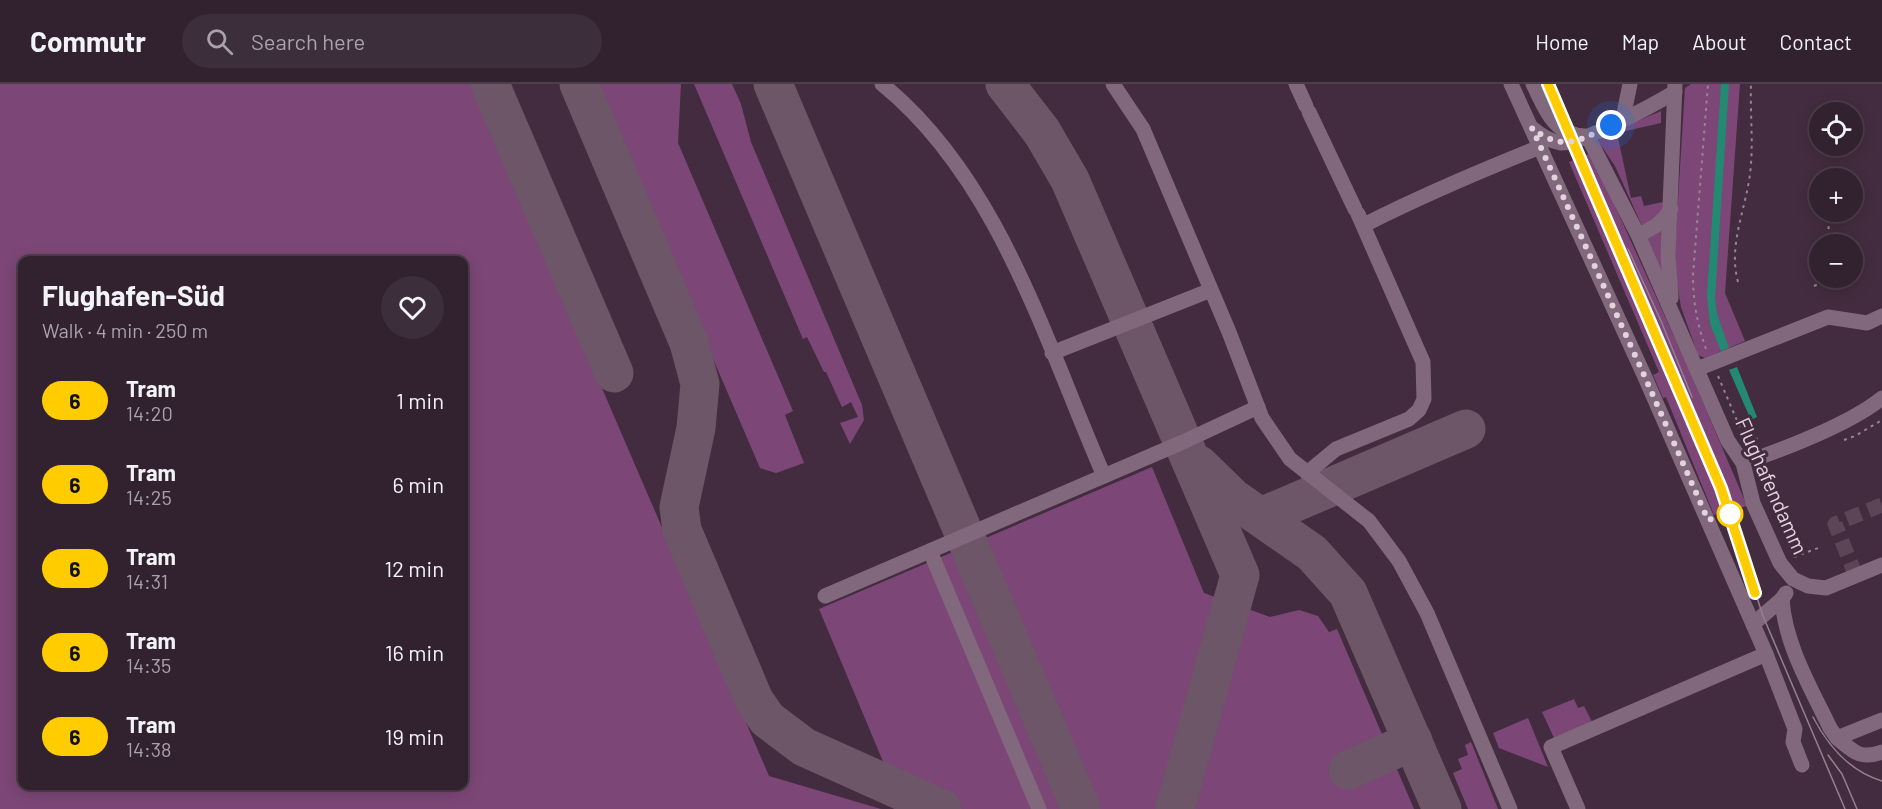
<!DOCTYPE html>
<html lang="en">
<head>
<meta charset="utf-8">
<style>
  :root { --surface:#32212f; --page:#3d2e3b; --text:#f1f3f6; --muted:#a8a3aa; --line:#4d3e4b }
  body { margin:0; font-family:Barlow,sans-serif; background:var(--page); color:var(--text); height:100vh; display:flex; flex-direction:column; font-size:22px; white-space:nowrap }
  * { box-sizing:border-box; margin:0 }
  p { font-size:20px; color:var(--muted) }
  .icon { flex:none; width:33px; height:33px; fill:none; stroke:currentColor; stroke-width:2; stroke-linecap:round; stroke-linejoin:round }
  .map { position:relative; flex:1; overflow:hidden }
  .panel { position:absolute; left:18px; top:172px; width:450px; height:534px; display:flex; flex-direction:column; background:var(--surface); border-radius:12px; box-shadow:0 3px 15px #0003,0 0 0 2px var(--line) }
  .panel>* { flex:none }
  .badge { padding:0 12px; border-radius:20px; font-size:21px; line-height:39px }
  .controls { position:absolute; left:1809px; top:18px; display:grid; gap:12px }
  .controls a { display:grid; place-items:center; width:54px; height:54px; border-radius:50%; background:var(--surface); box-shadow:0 3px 15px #0003,0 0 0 2px var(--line); font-size:30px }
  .you { position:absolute; width:30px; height:30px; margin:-15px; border:4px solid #fff; border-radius:50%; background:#1a73e8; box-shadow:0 0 0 9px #1a73e833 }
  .map>.badge { position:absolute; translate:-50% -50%; box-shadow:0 0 0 3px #fff }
  .round { display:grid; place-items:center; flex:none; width:63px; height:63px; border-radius:32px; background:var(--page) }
  .overview { display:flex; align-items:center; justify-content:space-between; height:102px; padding:0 24px }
  h1 { font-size:28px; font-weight:700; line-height:45px }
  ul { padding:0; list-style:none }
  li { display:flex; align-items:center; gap:18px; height:84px; padding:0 24px }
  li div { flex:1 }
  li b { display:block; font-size:22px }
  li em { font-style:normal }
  li .badge { min-width:66px; font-weight:700; text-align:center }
  header { display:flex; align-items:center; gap:36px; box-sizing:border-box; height:84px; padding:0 30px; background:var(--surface); border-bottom:2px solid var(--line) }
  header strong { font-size:28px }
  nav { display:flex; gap:33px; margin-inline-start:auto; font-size:21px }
  .search { width:420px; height:54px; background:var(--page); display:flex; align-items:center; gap:15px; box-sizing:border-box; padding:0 21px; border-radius:33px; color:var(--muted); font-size:22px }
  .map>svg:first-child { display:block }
</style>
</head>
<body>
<header>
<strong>Commutr</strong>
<div class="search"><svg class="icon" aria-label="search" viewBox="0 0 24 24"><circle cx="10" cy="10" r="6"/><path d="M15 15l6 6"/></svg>Search here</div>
<nav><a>Home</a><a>Map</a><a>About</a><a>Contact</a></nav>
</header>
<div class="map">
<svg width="1882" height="725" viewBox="0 0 1882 725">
  <rect width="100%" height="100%" fill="#432c3f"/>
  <!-- green -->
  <g fill="#7c4776" fill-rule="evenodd">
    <path d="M0,0H471L769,692L881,725H0ZM22,177H464V702H22Z"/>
    <polygon points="595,0 681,0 678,59 793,327 785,331 804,379 776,389 760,384"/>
    <polygon points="694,0 732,0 741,20 751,58 862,321 864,336 850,360 840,339 858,333 851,318 842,323 826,288 824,288 807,253 803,255"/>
    <polygon points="1691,0 1740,0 1725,209 1745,257 1705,274 1698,271 1681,223 1676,195 1675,164 1685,4"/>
    <polygon points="1661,27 1661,39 1617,49 1631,114 1641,112 1644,122 1663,118 1663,131 1643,144 1615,82 1598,57 1607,50"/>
    <polygon points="1591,69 1687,281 1747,422 1714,431 1666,313 1663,314 1653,291 1659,288 1569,78"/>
    <polygon points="1664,142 1664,197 1647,153"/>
    <polygon points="1152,383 1204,509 1270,533 1299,526 1318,532 1329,548 1337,545 1414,725 903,725 819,525"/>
    <polygon points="1574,615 1578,624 1584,622 1592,638 1554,654 1542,628"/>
    <polygon points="1528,634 1548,683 1499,664 1493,649"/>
    <polygon points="1471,658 1498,725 1468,725 1453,689 1462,685 1458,675 1468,671 1465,661"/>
  </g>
  <!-- water -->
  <g fill="#248972">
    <polygon points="1721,0 1729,0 1715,214 1717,230 1729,264 1721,267 1710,240 1707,211"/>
    <polygon points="1737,283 1757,333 1751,336 1729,286"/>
  </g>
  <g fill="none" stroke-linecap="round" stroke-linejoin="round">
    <!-- taxiway -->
    <g stroke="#6c5668" stroke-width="39">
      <polyline points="490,0 614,289"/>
      <polyline points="579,0 689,259 700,300 696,344 679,423 682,446 754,616 767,635 804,663 942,725"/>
      <polyline points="773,0 1081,725"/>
      <polyline points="1005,0 1042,48 1070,96 1240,491 1175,725"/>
      <polyline points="1199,381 1233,414 1312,469 1348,509 1442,725"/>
      <polyline points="1261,433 1466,345"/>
      <polyline points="1348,686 1413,657"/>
    </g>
    <!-- minor-tunnel -->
    <polyline stroke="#5b4557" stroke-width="15" stroke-dasharray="15 8" stroke-linecap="butt" points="1856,492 1835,440 1882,421"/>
    <!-- path -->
    <g stroke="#978493" stroke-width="2" stroke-dasharray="3 4.5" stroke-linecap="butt">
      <polyline points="1855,35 1857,27"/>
      <polyline points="1827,160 1829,139"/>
      <path d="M1738,198C1727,158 1749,120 1751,79C1753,53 1750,26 1751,0"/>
      <polyline points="1814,202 1825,197 1825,194"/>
      <path d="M1706,265C1697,240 1693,217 1693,191L1708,0"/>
      <polyline points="1718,292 1741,346 1750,353 1761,356"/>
      <polyline points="1844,356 1855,352 1882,336"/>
      <polyline points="1763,396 1763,392 1769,386"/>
      <polyline points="1794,473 1821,463"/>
    </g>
    <!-- minor -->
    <g stroke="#81687d" stroke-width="15">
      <path d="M882,0C999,95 1045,257 1104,392"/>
      <polyline points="1113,0 1143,45 1229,248 1262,334 1290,375 1369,437 1399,477 1427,529 1510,725"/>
      <polyline points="1296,0 1306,22"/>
      <polyline points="1511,0 1644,291 1766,570 1795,645 1793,658 1802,681"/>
      <path d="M1533,0C1545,24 1553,51 1585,52"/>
      <polyline points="1309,28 1355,125"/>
      <polyline points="1623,34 1630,0"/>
      <path d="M1532,44C1540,51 1549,57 1561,59C1580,61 1655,20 1675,8"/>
      <polyline points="1588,53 1638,151 1728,357 1743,379 1753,419 1780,479 1793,495 1808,502 1826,504 1882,481"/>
      <path d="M1364,141C1421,112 1480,87 1540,63"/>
      <path d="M1638,151C1654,144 1662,139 1671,125"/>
      <polyline points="1671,214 1668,171 1675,0"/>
      <polyline points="1052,269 1211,206"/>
      <polyline points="1697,285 1828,233 1867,239 1882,232"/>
      <path d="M1743,379C1782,366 1850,340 1882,314"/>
      <polyline points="1307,389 1336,365 1409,335 1419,326 1424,315 1423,278 1358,130"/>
      <polyline points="930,467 1039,725"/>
      <polyline points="825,512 1183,358 1258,323"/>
      <path d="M1782,515C1785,561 1811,604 1830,644L1837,654L1882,636"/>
      <polyline points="1753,540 1782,515 1786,509"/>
      <path d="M1837,654C1854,668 1860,676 1882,668"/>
      <polyline points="1578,725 1551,663 1766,570"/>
    </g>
    <!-- tram -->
    <g stroke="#948190" stroke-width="1.5">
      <polyline points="1548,0 1721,403 1763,532 1845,725"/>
      <polyline points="1628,165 1661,237 1692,313"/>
      <path d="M1813,633C1828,662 1849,687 1882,697"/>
      <polyline points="1828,671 1842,690 1857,725"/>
    </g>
  </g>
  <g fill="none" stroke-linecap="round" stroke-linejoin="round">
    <!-- line casing -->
    <g stroke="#fff" stroke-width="14">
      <polyline id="line" points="1548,0 1721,404 1755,509"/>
    </g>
    <!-- line -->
    <use href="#line" stroke="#fc0" stroke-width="9"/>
    <!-- walk -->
    <path stroke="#e2d3df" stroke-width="6" stroke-dasharray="0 10.8" d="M1611,41C1580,57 1562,68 1532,44L1644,291L1708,436L1730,430"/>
  </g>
  <!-- markers -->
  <circle fill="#fff" stroke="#fc0" stroke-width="3" cx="1730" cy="430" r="12"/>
  <g text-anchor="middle" stroke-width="6" stroke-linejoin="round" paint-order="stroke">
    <!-- street labels -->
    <g font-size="21" fill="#e2d3df" stroke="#432c3f">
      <text transform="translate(1771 402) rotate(66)" y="7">Flughafendamm</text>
    </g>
  </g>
</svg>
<div class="controls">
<a><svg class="icon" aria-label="locate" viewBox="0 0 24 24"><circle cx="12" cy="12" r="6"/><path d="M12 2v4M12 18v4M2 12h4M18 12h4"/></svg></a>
<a>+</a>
<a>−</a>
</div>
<div class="you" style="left:1611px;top:41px"></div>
<section class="panel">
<div class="overview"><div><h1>Flughafen-Süd</h1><p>Walk · 4 min · 250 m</p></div><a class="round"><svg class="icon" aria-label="heart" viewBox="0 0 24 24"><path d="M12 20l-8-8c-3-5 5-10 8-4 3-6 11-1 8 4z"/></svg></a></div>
<ul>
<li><span class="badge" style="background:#fc0;color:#111">6</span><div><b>Tram</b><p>14:20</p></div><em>1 min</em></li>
<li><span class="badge" style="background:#fc0;color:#111">6</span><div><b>Tram</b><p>14:25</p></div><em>6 min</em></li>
<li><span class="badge" style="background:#fc0;color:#111">6</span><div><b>Tram</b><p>14:31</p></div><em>12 min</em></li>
<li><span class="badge" style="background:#fc0;color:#111">6</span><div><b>Tram</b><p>14:35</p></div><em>16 min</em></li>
<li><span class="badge" style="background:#fc0;color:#111">6</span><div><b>Tram</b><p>14:38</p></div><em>19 min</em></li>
</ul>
</section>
</div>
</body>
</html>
